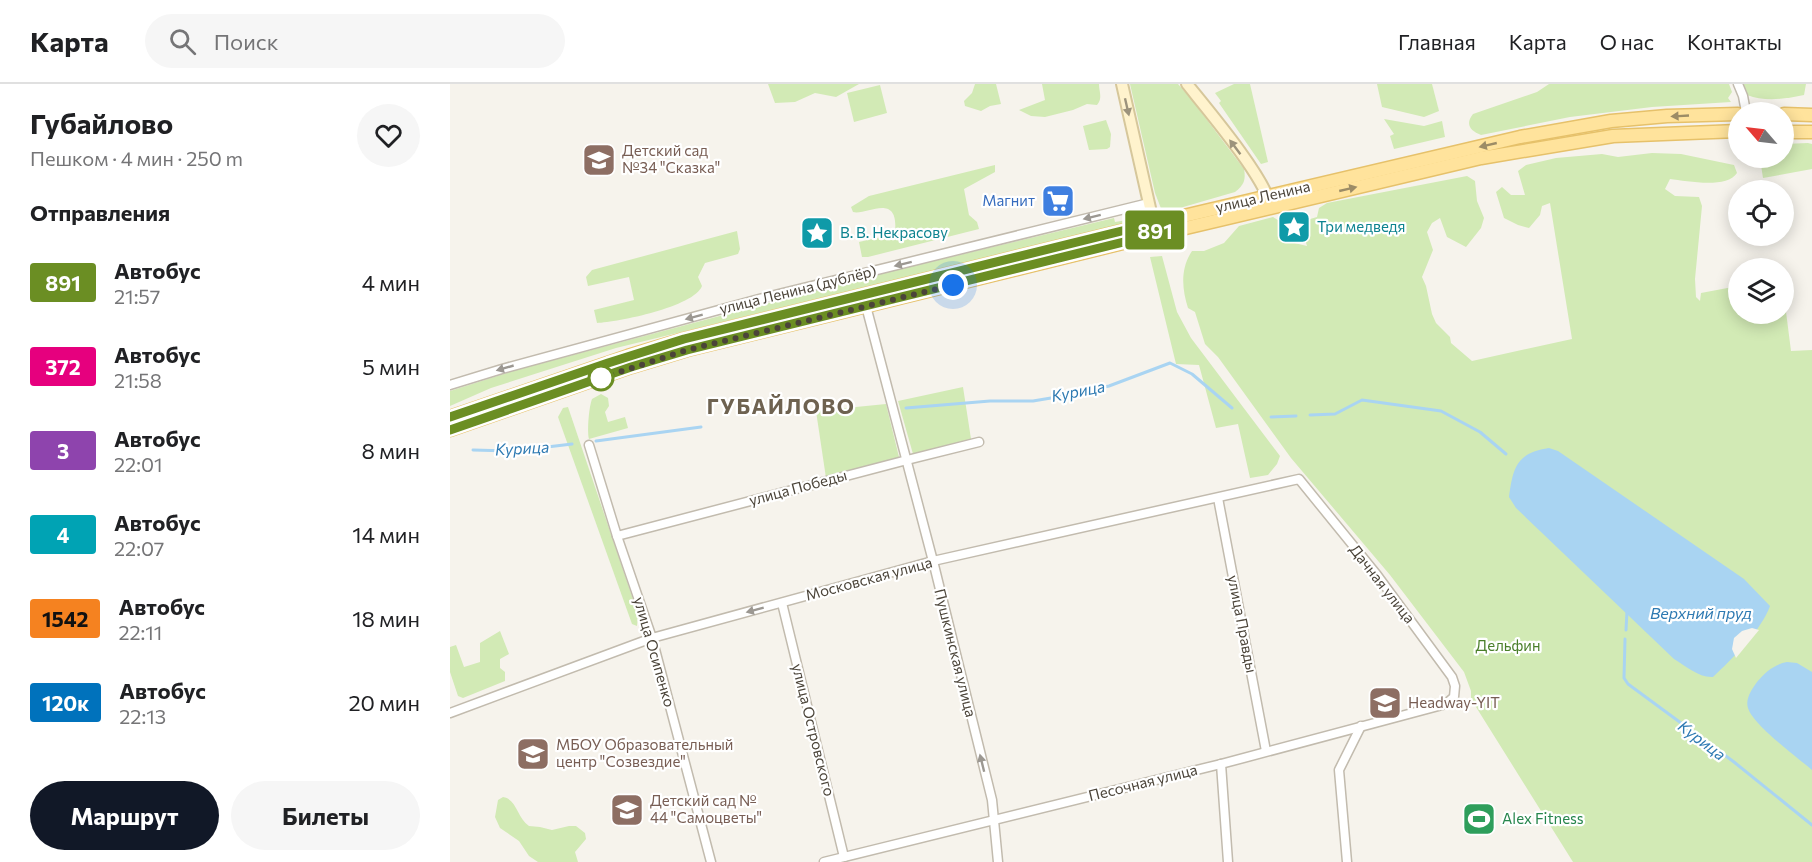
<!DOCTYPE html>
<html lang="ru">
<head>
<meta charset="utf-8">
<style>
  :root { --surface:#fff; --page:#f6f6f6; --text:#202124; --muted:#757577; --line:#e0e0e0; --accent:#111827 }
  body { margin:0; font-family:Commissioner,sans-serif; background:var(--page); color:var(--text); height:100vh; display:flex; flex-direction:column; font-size:22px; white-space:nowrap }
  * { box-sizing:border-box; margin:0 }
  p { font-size:20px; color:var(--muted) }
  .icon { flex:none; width:33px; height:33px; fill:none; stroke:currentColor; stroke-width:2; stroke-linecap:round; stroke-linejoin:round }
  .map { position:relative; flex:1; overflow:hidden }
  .details { display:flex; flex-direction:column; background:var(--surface); width:450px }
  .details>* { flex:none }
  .badge { padding:0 12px; border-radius:4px; font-size:21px; line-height:39px }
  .needle { width:39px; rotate:298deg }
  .controls { position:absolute; left:1278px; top:18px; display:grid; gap:12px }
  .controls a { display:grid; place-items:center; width:66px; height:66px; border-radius:50%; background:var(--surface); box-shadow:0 3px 15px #0003; font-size:30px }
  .you { position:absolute; width:30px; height:30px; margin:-15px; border:4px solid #fff; border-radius:50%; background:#1a73e8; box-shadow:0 0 0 9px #1a73e833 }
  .map>.badge { position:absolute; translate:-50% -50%; box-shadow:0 0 0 3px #fff }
  h2 { padding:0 30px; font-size:22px; line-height:54px }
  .round { display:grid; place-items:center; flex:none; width:63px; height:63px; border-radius:32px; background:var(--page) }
  .headline { display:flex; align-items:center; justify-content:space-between; height:102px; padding:0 30px }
  h1 { font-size:28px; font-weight:700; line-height:45px }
  .cta { display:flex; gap:12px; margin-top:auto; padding:12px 30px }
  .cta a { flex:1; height:69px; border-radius:36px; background:var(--accent); color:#fff; font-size:24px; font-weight:700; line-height:69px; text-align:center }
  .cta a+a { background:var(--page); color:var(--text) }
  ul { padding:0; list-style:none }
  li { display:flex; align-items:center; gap:18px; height:84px; padding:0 30px }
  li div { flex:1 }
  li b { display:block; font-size:22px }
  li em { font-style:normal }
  li .badge { min-width:66px; font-weight:700; text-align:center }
  header { display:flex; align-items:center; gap:36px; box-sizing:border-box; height:84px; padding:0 30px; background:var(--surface); border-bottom:2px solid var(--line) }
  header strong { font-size:28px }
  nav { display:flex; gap:33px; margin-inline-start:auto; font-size:21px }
  .search { width:420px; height:54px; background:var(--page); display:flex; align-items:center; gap:15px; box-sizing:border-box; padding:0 21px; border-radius:33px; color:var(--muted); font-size:22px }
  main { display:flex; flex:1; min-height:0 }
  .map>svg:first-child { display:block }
</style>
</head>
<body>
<header>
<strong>Карта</strong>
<div class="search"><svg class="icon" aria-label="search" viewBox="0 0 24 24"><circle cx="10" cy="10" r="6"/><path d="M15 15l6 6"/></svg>Поиск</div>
<nav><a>Главная</a><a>Карта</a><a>О нас</a><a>Контакты</a></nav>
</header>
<main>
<section class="details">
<div class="headline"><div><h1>Губайлово</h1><p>Пешком · 4 мин · 250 m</p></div><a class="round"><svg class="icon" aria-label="heart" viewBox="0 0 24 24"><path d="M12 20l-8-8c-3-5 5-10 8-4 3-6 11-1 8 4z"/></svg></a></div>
<h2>Отправления</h2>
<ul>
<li><span class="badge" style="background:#6b8e23;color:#fff">891</span><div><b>Автобус</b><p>21:57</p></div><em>4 мин</em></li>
<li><span class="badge" style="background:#e6007e;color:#fff">372</span><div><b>Автобус</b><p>21:58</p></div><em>5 мин</em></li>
<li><span class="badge" style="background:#8e44ad;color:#fff">3</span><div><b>Автобус</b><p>22:01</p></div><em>8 мин</em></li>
<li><span class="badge" style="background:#00a3b4;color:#fff">4</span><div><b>Автобус</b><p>22:07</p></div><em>14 мин</em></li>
<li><span class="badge" style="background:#f58220;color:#111">1542</span><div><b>Автобус</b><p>22:11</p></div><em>18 мин</em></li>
<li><span class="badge" style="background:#0072bc;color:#fff">120к</span><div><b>Автобус</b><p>22:13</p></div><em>20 мин</em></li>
</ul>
<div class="cta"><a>Маршрут</a><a>Билеты</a></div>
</section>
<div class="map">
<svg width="1362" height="778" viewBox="0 0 1362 778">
  <rect width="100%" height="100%" fill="#f6f3ec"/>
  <!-- green -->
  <g fill="#d2eab5">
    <polygon points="318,0 409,0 386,13 365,9 345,18 325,19"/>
    <polygon points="525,0 546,0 551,20 540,22 531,27 515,22 514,17 522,9"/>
    <path d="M592,0H649C649,8 653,14 647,21L637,20L623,26L595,33L581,32L569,26L595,16Z"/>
    <path d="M680,0H728L742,16L794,85C796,96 794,101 785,108L716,128L712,127L705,109Z"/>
    <polygon points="784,0 800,0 818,78 811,80 769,19 771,17 765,9"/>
    <polygon points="927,0 982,0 989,27 974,33 932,23"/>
    <path d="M1099,0H1279L1282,8L1278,14L1281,18L1202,23L1120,33L1031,51C1020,47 1015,40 1023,30L1087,8Z"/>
    <path d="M1292,0H1356L1354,11C1335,15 1315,18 1297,11Z"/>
    <polygon points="430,1 437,29 404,38 397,9"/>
    <polygon points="934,35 974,42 992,37 995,53 944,65 940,52 944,50"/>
    <polygon points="656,36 661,50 660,63 657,65 639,66 633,42"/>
    <polygon points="1358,59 1362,60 1362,85 1313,94 1311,81 1313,74 1334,74 1334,60"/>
    <path d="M1202,69L1231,70L1284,81L1287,89C1277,105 1237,97 1220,95L1215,105L1225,112L1249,113L1252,122L1245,195L1246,213L1250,217L1251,209L1288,202V230H1334V212L1341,267L1362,266V778H1123L1021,615V607L1014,588L940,491L841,374L768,273L755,260L745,228L738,224C732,205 730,185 742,167H754L774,159L789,142L823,133L831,138L836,157L857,162L850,138L867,133L869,124L877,119L1017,92L1025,97L1027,117L1034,134L1031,144L1016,163L997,153L990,134L982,139L977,148L983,166L972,193L976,202L982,230L986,239L1000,253L1001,259L1022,277L1122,255L1100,119L1092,122L1090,131L1079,144L1068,141L1054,134L1046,108L1052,103L1061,111H1075L1068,87L1076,81L1106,74L1152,70L1168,73Z"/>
    <path d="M545,81V88L514,105L519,131L527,138L529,145L418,173H412L409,158L440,151L445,148C449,107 416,132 403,128L401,123L419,112Z"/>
    <polygon points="664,134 665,138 677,136 677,139 166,264 41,304 0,322 0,307 66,286 417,193"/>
    <path d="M287,147L290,165L288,170L255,179L248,193L252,202C244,223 168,238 147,239L144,226L184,216L179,193L138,202L136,193L142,186Z"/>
    <polygon points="712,172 727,228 741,254 830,372 827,380 818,391 800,394 788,340 766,344 749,281 726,280 700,173"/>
    <polygon points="513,303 521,355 463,370 448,317"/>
    <path d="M151,310L158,314L159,322L155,328L158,338L175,333L178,344L139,355C137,346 139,323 142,315Z"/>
    <polygon points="436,320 449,373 376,394 366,327"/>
    <polygon points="118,323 188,530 187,542 182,540 108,333 113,324"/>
    <polygon points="50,547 59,570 50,575 50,584 55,588 55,597 13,614 8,612 0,588 0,563 6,561 14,583 30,578 30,559"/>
    <path d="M53,713C67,715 67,734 79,742L90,743L102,746L119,742H126L135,749L136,755L125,768L128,778H88L79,772L69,757L50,744L45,733L48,716Z"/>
  </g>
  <!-- water -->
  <g fill="#a9d4f2">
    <path d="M1099,364L1108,367L1294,495L1320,522C1311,547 1282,575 1263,593C1249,594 1236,582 1224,575L1066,424L1059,413C1063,384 1066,369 1099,364Z"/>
    <path d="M1337,578L1347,579L1362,588V686C1347,673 1303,641 1298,624C1295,615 1302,605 1307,598C1315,588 1325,580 1337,578Z"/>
  </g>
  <!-- pier -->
  <polygon fill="#f6f3ec" points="1302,544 1309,546 1286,574 1282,565 1284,554 1292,547"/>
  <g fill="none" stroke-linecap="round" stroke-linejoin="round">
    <!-- stream -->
    <g stroke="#a9d4f2" stroke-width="3">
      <polyline points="456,324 540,317 583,317 613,312 659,302 720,279 742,290 782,324"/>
      <polyline points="860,331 885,330 912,316 991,327 1030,348 1056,370"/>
      <polyline points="821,333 846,332"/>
      <polyline points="146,357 251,343"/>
      <polyline points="23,366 64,367 122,360"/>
      <polyline points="1176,546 1177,527"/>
      <polyline points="1175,555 1174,594 1178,600 1284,678 1362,741"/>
    </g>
    <!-- street casing -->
    <g stroke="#c2bbae" stroke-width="11">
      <g id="street">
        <polyline points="1288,0 1293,12 1296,28"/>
        <polyline points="416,222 484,481 542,716 548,778"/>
        <polyline points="0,301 52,285 309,215 699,119"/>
        <polyline points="139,361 167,452 202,554 261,778"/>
        <polyline points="768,414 816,667"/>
        <polyline points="167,452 457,376 529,358"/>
        <polyline points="332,519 394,773"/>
        <polyline points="0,629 202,554 483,477 849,395 927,491 1002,593 1005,602 1004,613 996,620 771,680 374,778"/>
        <polyline points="771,680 778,778"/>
        <polyline points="897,778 889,686 911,642"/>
      </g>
    </g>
    <!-- secondary casing -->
    <g stroke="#d6c79b" stroke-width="14">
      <g id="secondary">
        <polyline points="672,0 705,146"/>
        <path d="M737,0C757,25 813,91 820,120"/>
      </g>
    </g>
    <!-- primary casing -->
    <g stroke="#e6c16a" stroke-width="15">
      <g id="primary">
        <polyline points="1334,30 1362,31"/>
        <polyline points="1334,48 1362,48"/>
        <polyline points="0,333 178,272 234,255 704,139 1070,53 1161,37 1217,32 1288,30"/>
        <polyline points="0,346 181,283 237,266 685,156 1031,74 1163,52 1288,47"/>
      </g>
    </g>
    <!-- street -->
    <use href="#street" stroke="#fff" stroke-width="8"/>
    <!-- secondary -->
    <use href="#secondary" stroke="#fff3cd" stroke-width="10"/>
    <!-- primary -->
    <use href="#primary" stroke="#ffe39c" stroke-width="12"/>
  </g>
  <!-- one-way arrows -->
  <defs><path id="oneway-solid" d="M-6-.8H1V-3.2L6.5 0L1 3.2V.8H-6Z" transform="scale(1.5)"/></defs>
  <g fill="#9c937c">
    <use href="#oneway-solid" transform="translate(677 23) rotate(77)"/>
    <use href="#oneway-solid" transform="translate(785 63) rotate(-127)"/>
  </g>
  <g fill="#9c8c66">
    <use href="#oneway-solid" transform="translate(1230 32) rotate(177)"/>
    <use href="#oneway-solid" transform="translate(1038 61) rotate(167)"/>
    <use href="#oneway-solid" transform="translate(898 105) rotate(-13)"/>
  </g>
  <g fill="#9c9892">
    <use href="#oneway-solid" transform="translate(642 133) rotate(166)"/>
    <use href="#oneway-solid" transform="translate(453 180) rotate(166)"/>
    <use href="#oneway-solid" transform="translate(244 233) rotate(165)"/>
    <use href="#oneway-solid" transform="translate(55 284) rotate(164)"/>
    <use href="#oneway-solid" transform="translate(305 526) rotate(165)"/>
    <use href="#oneway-solid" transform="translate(532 679) rotate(-104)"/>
  </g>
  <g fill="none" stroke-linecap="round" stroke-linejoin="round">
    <!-- line casing -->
    <g stroke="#fff" stroke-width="14">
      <polyline id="line" points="0,333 158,279 234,255 704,139 706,150 237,266 181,283 0,346"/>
    </g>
    <!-- line -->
    <use href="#line" stroke="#6b8e23" stroke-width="9"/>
    <!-- walk -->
    <polyline stroke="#4b4439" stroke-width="6" stroke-dasharray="0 10.8" points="151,294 237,266 503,201"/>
  </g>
  <!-- icons -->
  <defs>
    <g id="school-square" transform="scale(1.725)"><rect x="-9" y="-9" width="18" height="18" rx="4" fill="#8d6e63" stroke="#fff"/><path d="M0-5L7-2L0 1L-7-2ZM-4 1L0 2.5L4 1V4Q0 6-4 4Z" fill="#fff"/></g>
    <g id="supermarket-square" transform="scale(1.725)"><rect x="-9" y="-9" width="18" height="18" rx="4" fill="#3f7fe0" stroke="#fff"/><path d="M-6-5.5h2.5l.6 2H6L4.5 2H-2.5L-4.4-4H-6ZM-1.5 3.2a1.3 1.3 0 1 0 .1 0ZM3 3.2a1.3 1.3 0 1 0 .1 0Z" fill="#fff"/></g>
    <g id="sight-square" transform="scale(1.725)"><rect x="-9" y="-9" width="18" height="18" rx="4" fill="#0f9aa8" stroke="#fff"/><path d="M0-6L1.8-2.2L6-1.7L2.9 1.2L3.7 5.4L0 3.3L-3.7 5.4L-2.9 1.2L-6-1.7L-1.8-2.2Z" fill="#fff"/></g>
    <g id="stadium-square" transform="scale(1.725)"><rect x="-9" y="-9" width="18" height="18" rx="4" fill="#2e9e5b" stroke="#fff"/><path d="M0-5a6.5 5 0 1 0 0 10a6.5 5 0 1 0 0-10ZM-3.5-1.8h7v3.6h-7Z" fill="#fff"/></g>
  </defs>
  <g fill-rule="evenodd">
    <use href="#school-square" x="149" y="76"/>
    <use href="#supermarket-square" x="608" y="117"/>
    <use href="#sight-square" x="844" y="143"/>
    <use href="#sight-square" x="367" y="149"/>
    <use href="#school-square" x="935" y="619"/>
    <use href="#school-square" x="83" y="670"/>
    <use href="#school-square" x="177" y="726"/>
    <use href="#stadium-square" x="1029" y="735"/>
  </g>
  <!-- markers -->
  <circle fill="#fff" stroke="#6b8e23" stroke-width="3" cx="151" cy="294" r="12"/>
  <g text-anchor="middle" stroke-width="4.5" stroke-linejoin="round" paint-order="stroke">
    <!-- education labels -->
    <g font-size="15" fill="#785e54" stroke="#fff" text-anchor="start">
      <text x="172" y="72">Детский сад<tspan x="172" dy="17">№34 "Сказка"</tspan></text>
      <text x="958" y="624">Headway-YIT</text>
      <text x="106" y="666">МБОУ Образовательный<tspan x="106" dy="17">центр "Созвездие"</tspan></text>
      <text x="200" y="722">Детский сад №<tspan x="200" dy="17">44 "Самоцветы"</tspan></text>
    </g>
    <!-- street labels -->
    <g font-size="15" fill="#4b4439" stroke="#fff">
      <text transform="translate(813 113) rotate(-13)" y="5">улица Ленина</text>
      <text transform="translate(348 206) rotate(-14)" y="5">улица Ленина (дублёр)</text>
      <text transform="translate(348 404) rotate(-15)" y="5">улица Победы</text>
      <text transform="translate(419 495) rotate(-15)" y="5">Московская улица</text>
      <text transform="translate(932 500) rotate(52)" y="5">Дачная улица</text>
      <text transform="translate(792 540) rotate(79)" y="5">улица Правды</text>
      <text transform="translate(204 568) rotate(74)" y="5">улица Осипенко</text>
      <text transform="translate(505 569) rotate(76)" y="5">Пушкинская улица</text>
      <text transform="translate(363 646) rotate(76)" y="5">улица Островского</text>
      <text transform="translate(693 699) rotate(-14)" y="5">Песочная улица</text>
    </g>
    <!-- shop labels -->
    <g font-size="15" fill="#366cbe" stroke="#fff" text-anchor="end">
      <text x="585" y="122">Магнит</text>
    </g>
    <!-- culture labels -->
    <g font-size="15" fill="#0d838f" stroke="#fff" text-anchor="start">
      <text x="867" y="148">Три медведя</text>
      <text x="390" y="154">В. В. Некрасову</text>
    </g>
    <!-- park labels -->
    <g font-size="15" fill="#4a7f2a" stroke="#fff">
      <text x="1058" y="567">Дельфин</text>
    </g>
    <!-- leisure labels -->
    <g font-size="15" fill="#27864d" stroke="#fff" text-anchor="start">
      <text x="1052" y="740">Alex Fitness</text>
    </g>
    <!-- water labels -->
    <g font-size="16" font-style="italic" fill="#2e7ab2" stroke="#fff">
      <text transform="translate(628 307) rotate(-11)" y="6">Курица</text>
      <text transform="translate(72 364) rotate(-3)" y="6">Курица</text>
      <text x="1251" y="535">Верхний пруд</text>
      <text transform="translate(1252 656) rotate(37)" y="6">Курица</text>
    </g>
    <!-- district labels -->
    <g font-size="21" font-weight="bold" letter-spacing="1.5" fill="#6e6250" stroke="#fff">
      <text x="331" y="330">ГУБАЙЛОВО</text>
    </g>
  </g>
</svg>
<div class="controls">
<a><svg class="needle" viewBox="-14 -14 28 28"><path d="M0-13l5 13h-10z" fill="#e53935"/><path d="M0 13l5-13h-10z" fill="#757577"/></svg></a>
<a><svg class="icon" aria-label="locate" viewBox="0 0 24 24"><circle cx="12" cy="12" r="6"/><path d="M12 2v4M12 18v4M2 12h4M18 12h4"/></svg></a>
<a><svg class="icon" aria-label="layers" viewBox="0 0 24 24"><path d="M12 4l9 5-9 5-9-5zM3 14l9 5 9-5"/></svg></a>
</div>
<div class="you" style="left:503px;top:201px"></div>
<b class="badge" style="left:705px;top:146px;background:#6b8e23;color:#fff">891</b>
</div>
</main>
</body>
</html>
